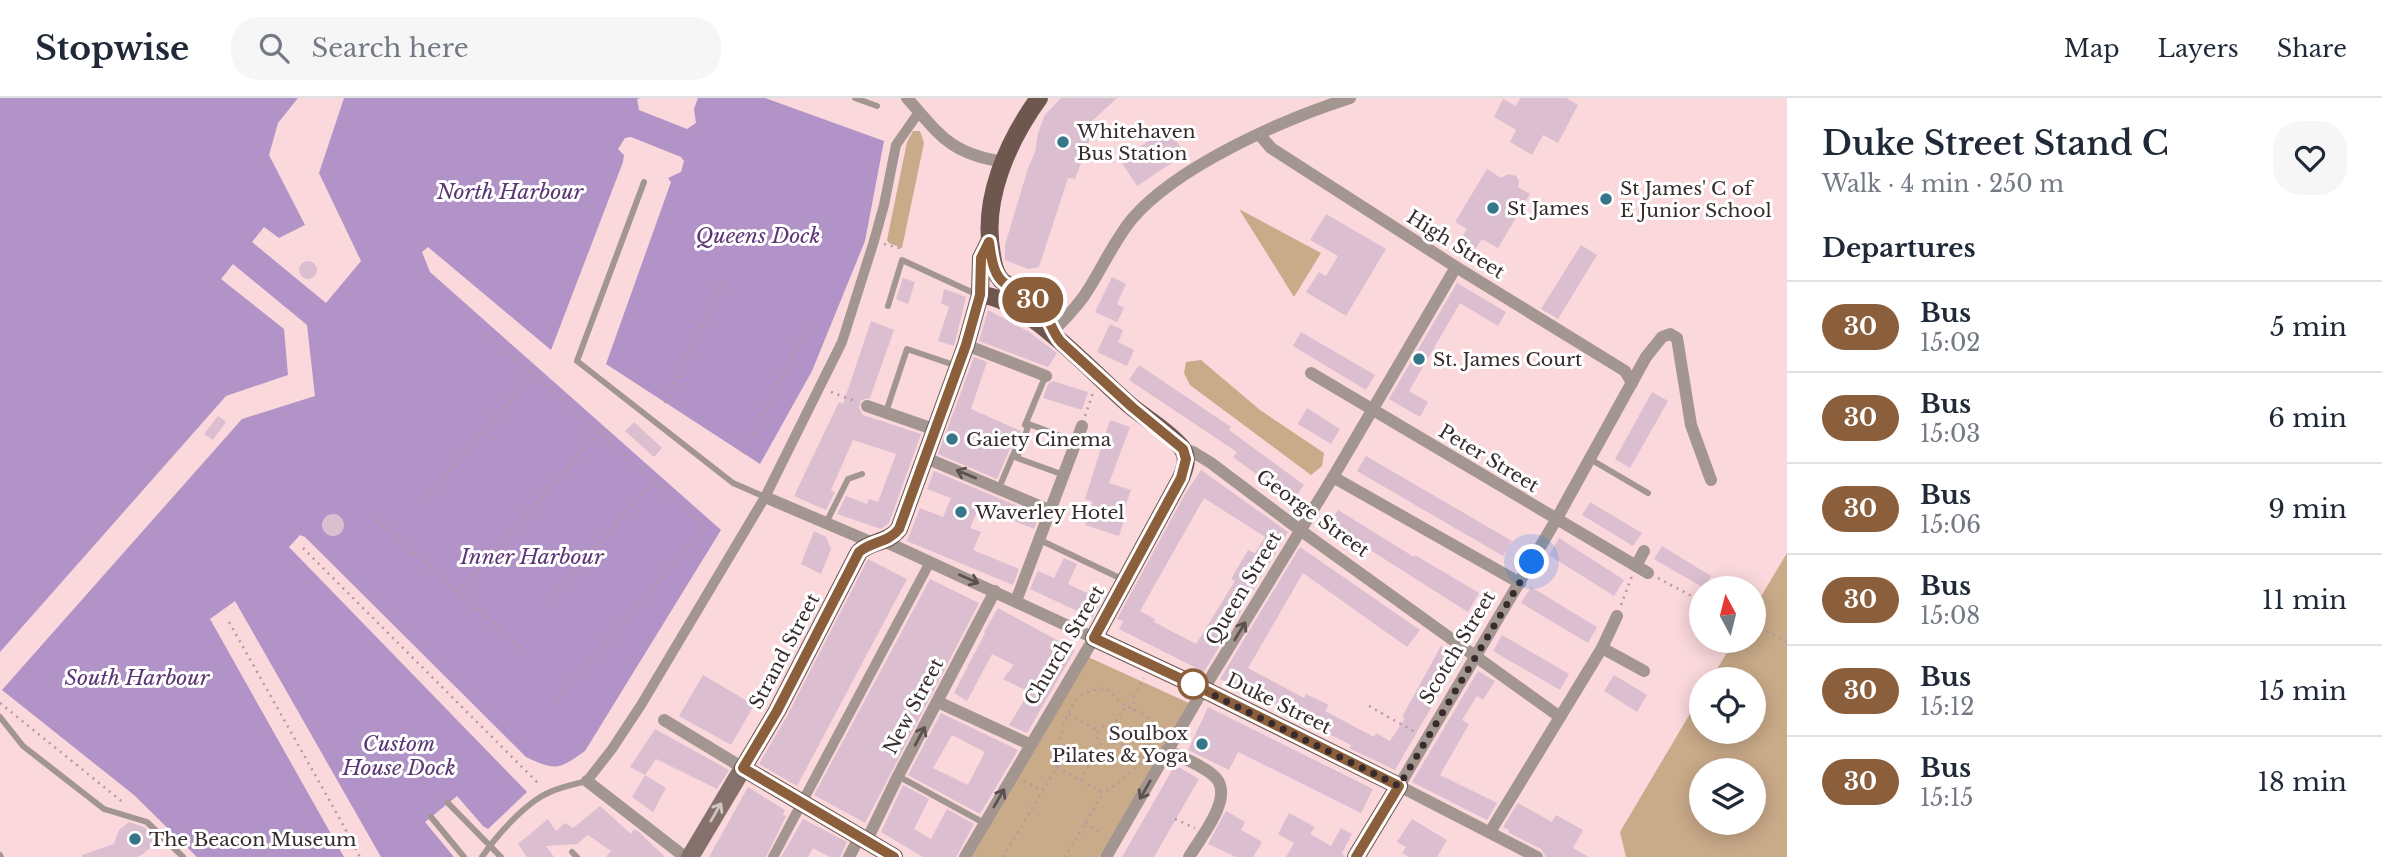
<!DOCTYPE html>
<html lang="en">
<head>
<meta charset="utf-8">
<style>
  :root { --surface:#fff; --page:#f6f6f7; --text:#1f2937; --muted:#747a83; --line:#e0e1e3 }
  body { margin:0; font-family:"Libre Baskerville",serif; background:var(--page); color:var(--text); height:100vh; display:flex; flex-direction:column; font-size:26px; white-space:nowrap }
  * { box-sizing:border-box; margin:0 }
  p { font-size:23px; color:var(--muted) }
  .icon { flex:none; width:38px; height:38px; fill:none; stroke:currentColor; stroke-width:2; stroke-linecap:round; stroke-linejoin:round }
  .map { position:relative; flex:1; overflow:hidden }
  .sheet { display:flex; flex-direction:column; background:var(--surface); width:595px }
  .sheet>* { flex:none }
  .badge { padding:0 14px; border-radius:23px; font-size:24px; line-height:46px }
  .needle { width:46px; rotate:353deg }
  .controls { position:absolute; left:1689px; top:478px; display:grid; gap:14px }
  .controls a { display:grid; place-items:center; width:77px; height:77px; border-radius:50%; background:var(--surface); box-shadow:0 4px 18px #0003; font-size:35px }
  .you { position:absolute; width:35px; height:35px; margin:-18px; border:5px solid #fff; border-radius:50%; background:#1a73e8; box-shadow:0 0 0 10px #1a73e833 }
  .map>.badge { position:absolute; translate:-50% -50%; box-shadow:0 0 0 4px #fff }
  h2 { padding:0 35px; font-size:26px; line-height:63px }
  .round { display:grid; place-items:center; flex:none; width:74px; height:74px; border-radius:28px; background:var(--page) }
  .summary { display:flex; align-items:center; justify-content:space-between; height:119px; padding:0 35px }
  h1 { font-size:33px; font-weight:600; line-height:52px }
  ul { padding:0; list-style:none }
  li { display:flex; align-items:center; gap:21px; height:91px; padding:0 35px; border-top:2px solid var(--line) }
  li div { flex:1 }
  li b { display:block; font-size:26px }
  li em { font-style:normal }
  li .badge { min-width:77px; font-weight:700; text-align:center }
  header { display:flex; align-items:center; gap:42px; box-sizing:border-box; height:98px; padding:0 35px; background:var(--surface); border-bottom:2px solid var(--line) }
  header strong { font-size:33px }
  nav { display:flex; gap:38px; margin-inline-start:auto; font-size:24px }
  .search { width:490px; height:63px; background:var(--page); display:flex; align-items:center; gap:18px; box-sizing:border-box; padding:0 24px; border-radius:28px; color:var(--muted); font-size:26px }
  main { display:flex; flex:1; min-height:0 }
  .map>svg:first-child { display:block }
</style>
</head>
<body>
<header>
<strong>Stopwise</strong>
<div class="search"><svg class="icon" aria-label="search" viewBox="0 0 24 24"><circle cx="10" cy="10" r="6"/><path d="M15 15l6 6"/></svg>Search here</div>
<nav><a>Map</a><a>Layers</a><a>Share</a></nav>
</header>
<main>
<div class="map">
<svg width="1787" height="759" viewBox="0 0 1787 759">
  <rect width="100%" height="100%" fill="#fad8dc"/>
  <!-- green -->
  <g fill="#c9aa89" fill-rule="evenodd">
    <polygon points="913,33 920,33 924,45 902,150 889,145 887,142 907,44"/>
    <polygon points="1239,111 1321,155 1294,199"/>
    <polygon points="1201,262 1260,312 1324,355 1322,368 1311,377 1190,287 1184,275 1186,264"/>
    <path d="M1787,455V759H1626L1620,734L1701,597V634H1754V581H1711L1734,543L1754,542V510ZM1701,672H1754V724H1701Z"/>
    <polygon points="1088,559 1189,605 1099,759 972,759"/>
  </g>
  <!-- water -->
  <path fill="#b193c7" d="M0,0H298L278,25L269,57L305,127L279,140L264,129L252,144L326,205L361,163L319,75L344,0H640L637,1L639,12L687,31L696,25L694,11L698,0H765L884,43L865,143L812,273L760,366L606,266L671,84L668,80L681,74L684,63L681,59L631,39L625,40L618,51L624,57L623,64L551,252L428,149L422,154L430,174L721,432L585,653C558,672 556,673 526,659L305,439L300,437L289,449L527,694L488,731L483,728L457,698L425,724L454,759H381L235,503L210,521L344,759H197L134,697L2,592L242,321L315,298L307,227L233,166L221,181L284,231L288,277L226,298L0,554Z"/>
  <!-- building -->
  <g fill="#dbbfd1" fill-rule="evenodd">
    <polygon points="1061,0 1117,0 1091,24 1095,28 1075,81 1068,80 1039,169 1028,171 1005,162 1005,147 1028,70 1035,54 1038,35 1045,17"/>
    <polygon points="1520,0 1566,0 1578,7 1558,45 1543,37 1532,57 1510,44 1516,32 1494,19 1503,1 1516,8"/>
    <polygon points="1168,30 1185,56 1137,88 1120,62"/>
    <polygon points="1487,71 1501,80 1508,76 1516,78 1519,83 1518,89 1530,96 1498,150 1482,141 1474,153 1459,144 1467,131 1455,124"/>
    <polygon points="1326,116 1386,151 1346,218 1306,194 1319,174 1326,178 1338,158 1310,142"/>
    <polygon points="1581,147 1597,157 1558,221 1541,211"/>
    <circle cx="308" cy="172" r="9"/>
    <polygon points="1112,179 1126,186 1117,206 1124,210 1117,224 1095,214"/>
    <polygon points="903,180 915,184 908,206 896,201"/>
    <polygon points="1457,185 1506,214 1498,228 1460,205 1409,293 1428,304 1420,319 1389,301"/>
    <polygon points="944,191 966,199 954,248 938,243 949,209 941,205"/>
    <polygon points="988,212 1029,234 1057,255 1048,269 979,243"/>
    <polygon points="871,223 894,232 870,300 861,302 859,310 863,317 921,336 889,425 881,431 837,416 846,398 867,406 869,401 878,404 896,356 853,342 831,392 835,394 826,412 794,398 839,304 843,306"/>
    <polygon points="1110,226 1123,232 1118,244 1134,252 1127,268 1097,254"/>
    <polygon points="1301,234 1375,277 1366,292 1293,248"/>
    <polygon points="974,259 987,264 971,311 1021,333 1019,337 1014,341 997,381 938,356"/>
    <polygon points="1139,267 1231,329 1229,332 1304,387 1293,403 1233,359 1237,354 1129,282"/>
    <polygon points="1053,283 1088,294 1082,312 1043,300 1048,286"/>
    <polygon points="1652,294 1668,303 1630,370 1615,361"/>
    <polygon points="1307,310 1340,331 1331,346 1298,326"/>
    <polygon points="218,318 226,324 213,342 204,336"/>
    <polygon points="1110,322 1130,329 1109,385 1131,392 1122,418 1125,419 1119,438 1085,427 1093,404 1085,401"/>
    <polygon points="634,324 662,350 654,359 625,333"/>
    <polygon points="1366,358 1512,443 1503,458 1357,373"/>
    <path d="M1201,372L1288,434L1204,574L1119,531L1123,523L1117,521L1185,396ZM1204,400L1265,439L1255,455L1248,452L1231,481L1235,483L1196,546L1154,524L1155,521L1140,513Z"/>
    <polygon points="934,373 1039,417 1034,431 979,409 970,430 981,434 973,452 1019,471 1013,487 907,443 920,410 943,419 951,400 927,391"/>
    <polygon points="1590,404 1642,435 1633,448 1582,417"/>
    <polygon points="1338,412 1414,459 1415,457 1479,495 1468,514 1329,426"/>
    <circle cx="333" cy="427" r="11"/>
    <polygon points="814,433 826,439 831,451 821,476 801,466"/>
    <polygon points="1559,440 1624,482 1614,498 1549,457"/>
    <polygon points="1662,448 1711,478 1704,490 1654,461"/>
    <polygon points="1300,449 1420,532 1407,549 1303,475 1248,570 1304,600 1306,596 1329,607 1325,613 1374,639 1376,635 1390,643 1405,620 1402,619 1441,548 1460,560 1395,672 1349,650 1351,647 1317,630 1318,626 1220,581"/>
    <polygon points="1064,460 1077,466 1068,486 1102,502 1092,520 1030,491 1038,473 1054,480"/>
    <polygon points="868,461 907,481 797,688 759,666 787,618"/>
    <polygon points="930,481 979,505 865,725 814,697"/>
    <polygon points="1531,489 1597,529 1588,545 1521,505"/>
    <polygon points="998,510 1075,552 1027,635 1009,627 1029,594 1003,581 1014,567 992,556 967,603 954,595 985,535 984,534"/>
    <polygon points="1502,537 1569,576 1560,592 1493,553"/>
    <polygon points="1478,573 1495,583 1483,602 1477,598 1462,622 1469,626 1440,677 1497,705 1487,722 1412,684"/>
    <polygon points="703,577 754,607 731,647 679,618"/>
    <polygon points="1614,577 1647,597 1637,614 1604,593"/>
    <polygon points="1208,609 1373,691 1361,715 1238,654 1229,672 1188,652"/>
    <path d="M941,615L1018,652L980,716L908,677ZM952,637L985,654L968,687L933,670Z"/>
    <polygon points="655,631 729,672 717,691 656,661 645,677 630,669"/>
    <polygon points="1175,667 1199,681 1154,759 1122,759"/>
    <polygon points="645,677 666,690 653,714 632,699"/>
    <polygon points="903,687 929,701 914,731 931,741 947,711 974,726 956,759 923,759 881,734"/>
    <polygon points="748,689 785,712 783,717 786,718 766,759 709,759"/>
    <polygon points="1518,705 1552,724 1556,717 1583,732 1573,750 1589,759 1546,759 1541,751 1508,734 1509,732 1503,729"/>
    <polygon points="600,708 631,736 634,731 639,734 665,759 606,759 611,753 588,737 577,746 546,748 554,759 527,759 518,746 548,721 556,733 565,725 573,730"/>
    <polygon points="1226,713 1245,724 1241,732 1262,744 1253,759 1236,759 1208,746"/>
    <polygon points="1289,715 1315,729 1310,736 1331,748 1341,730 1352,736 1342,755 1345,759 1286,759 1294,745 1278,736"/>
    <polygon points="803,721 847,744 840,759 830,759 813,750 808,759 781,759"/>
    <polygon points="1412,721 1447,742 1437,759 1409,759 1402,755 1406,749 1397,744"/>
    <polygon points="129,724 144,729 153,738 151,749 143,756 137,759 82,759 82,757 114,746 119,732"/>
  </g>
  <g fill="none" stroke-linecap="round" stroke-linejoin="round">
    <!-- path -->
    <g stroke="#b49a9d" stroke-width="2.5" stroke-dasharray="2 5" stroke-linecap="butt">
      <polyline points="884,146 899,150 898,152"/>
      <polyline points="487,236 706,428 554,604"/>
      <polyline points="831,294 857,304"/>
      <polyline points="665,305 724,183"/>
      <polyline points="1085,318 1093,295"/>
      <polyline points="743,355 807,230"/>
      <polyline points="422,404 533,277"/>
      <polyline points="377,422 527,555"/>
      <polyline points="303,450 540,687"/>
      <polyline points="1658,480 1701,503"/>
      <polyline points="458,494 604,328"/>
      <polyline points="549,503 654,382"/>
      <polyline points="1621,507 1632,478"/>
      <polyline points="229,524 341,723 360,759"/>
      <polyline points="1754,528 1787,543"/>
      <polyline points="0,605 125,706"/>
      <polyline points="1369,608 1415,634"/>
      <polyline points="1134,613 1134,598 1144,580"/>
      <polyline points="1069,616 1098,633"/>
      <circle cx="1107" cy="638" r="10"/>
      <polyline points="1112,629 1126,608"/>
      <polyline points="1116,642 1142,659"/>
      <path d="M1057,669C1056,649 1065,609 1082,597C1088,593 1097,592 1103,590L1112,595L1118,603L1126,608L1147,618C1148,624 1150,630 1151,635C1153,660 1121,684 1103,695"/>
      <polyline points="1080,682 1102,647"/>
      <polyline points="1024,683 1042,693"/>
      <polyline points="1175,721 1195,730"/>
      <polyline points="1085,725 1103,736"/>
      <polyline points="1003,759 1057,669 1103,695 1065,759"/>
    </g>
    <!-- service -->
    <g stroke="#a39691" stroke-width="6">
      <polyline points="855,0 877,8"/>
      <polyline points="644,84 577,263 733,385 765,399"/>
      <polyline points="888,208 902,162 978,197"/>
      <polyline points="886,314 907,251 957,268"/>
      <polyline points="1025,327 1045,279"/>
      <polyline points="1590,361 1648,395"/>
      <polyline points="1064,377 1017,360 1029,326 1076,344"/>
      <polyline points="999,390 1019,343"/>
      <polyline points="826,425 848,381 862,376"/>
      <polyline points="1040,442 1124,482"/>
      <polyline points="0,619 23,648 104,711 147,724 183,759"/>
      <polyline points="898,678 984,725"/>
      <polyline points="448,705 501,759"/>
      <polyline points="431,719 464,759"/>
      <polyline points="572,754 577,759"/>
      <polyline points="0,757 1,759"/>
      <path d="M482,759C496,738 526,704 550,694C561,689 575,686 587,683"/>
    </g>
    <!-- pedestrian -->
    <g stroke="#a39691" stroke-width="10">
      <polyline points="587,683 612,651 641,607 765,399 842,244 874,143 884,107 896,47 919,14"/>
      <polyline points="773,759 930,464"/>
    </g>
    <!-- minor -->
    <g stroke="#a39691" stroke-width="12">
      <path d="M907,0C941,38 949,55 1003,64"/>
      <polyline points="1260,37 1271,50 1456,169 1625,273 1632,285"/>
      <path d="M1052,234C1063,223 1074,212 1084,198C1101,173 1113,144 1132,121C1177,68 1284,21 1350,0"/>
      <polyline points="966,247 1046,278"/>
      <polyline points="1311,275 1648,475"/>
      <polyline points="867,308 936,332"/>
      <polyline points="1183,351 1193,354 1211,365 1300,432 1560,619"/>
      <polyline points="926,360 1051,413"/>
      <polyline points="1333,379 1520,485"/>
      <polyline points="765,399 873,445"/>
      <polyline points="884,443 1094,540 965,759"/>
      <polyline points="1636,468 1644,453"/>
      <polyline points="1016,503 1082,328"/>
      <polyline points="1602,550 1644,573"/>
      <polyline points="938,604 1029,646"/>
      <polyline points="664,622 743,670"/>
      <path d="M1167,652C1182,660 1205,668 1216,680C1234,700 1200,740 1189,759"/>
      <polyline points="587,683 685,759"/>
      <polyline points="1490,734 1602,550 1617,518"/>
      <polyline points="867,742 898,678 995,493"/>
      <polyline points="849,759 860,738"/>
      <polyline points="1106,759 1197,602 1333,379 1456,169"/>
      <polyline points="1537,759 1399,688 1556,422 1646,259 1662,239 1670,236 1677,240 1691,327 1711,382"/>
    </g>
    <!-- secondary -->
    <polyline stroke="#85716b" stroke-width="18" points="690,759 743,670"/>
    <!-- primary -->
    <g stroke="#6e574f" stroke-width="18">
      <path d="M1039,0C1008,43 981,102 992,157C993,166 995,175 1001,182C1006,187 1014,189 1020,192C1038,202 1045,216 1052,234"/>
      <path d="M980,197C1025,198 1097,280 1132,309C1148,322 1169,334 1182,350C1189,360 1185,370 1181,380L1094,540L1205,592L1399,688L1356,759"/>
      <path d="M894,759L743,670L777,613L859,454C872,442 887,446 899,431L966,247L980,197L981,160L989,144"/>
    </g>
  </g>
  <!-- one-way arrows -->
  <defs><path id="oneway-shaft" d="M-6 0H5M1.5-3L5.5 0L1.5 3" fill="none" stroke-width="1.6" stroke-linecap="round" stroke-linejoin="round" transform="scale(1.75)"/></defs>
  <g stroke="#5d5050">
    <use href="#oneway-shaft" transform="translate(966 376) rotate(-157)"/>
    <use href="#oneway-shaft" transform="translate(969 481) rotate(24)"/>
    <use href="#oneway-shaft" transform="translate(1240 533) rotate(-59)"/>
    <use href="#oneway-shaft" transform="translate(920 638) rotate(-62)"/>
    <use href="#oneway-shaft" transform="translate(1145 692) rotate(120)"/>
    <use href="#oneway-shaft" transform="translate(999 700) rotate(-60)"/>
  </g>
  <use stroke="#cec6c4" href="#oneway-shaft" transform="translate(716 714) rotate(-60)"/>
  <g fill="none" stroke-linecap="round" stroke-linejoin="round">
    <!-- line casing -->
    <g stroke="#fff" stroke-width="16">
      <path id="line" d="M894,759L743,670L777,613L859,454C872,443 888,445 899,431L966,247L980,197L981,160L989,144C991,156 992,172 1001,182C1011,193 1028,194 1041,211C1050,221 1052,234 1061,244L1132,309L1183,351L1186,361L1181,380L1094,540L1205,592L1399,688L1356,759"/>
    </g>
    <!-- line -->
    <use href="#line" stroke="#8b5e3c" stroke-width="10"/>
    <!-- walk -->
    <polyline stroke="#382b2d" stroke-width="7" stroke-dasharray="0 12.6" points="1193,586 1187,584 1399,688 1532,464"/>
  </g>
  <!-- markers -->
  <g fill="#36768a" stroke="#fff" stroke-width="2.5">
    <circle cx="1063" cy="44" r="7"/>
    <circle cx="1606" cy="101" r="7"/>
    <circle cx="1493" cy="110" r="7"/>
    <circle cx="1419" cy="261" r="7"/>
    <circle cx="952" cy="341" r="7"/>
    <circle cx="961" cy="414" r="7"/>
    <circle cx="1202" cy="646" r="7"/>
    <circle cx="135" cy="741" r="7"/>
  </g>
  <circle fill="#fff" stroke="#8b5e3c" stroke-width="3.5" cx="1193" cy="586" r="14"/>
  <g text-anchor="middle" stroke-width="6" stroke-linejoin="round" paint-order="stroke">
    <!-- poi labels -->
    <g font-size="19" fill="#382b2d" stroke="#fff" text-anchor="start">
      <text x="1077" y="40">Whitehaven<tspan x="1077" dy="22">Bus Station</tspan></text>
      <text x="1620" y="97">St James' C of<tspan x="1620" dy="22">E Junior School</tspan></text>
      <text x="1507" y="117">St James</text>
      <text x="1433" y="268">St. James Court</text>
      <text x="966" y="348">Gaiety Cinema</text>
      <text x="975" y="421">Waverley Hotel</text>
      <text x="1188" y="642" text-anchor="end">Soulbox<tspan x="1188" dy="22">Pilates &amp; Yoga</tspan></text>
      <text x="149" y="748">The Beacon Museum</text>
    </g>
    <!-- street labels -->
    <g font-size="19" fill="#382b2d" stroke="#fff">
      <text transform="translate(1456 146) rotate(32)" y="7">High Street</text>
      <text transform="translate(1489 360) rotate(31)" y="7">Peter Street</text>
      <text transform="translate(1313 415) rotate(36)" y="7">George Street</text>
      <text transform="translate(1243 490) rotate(-59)" y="7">Queen Street</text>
      <text transform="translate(1064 547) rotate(-59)" y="7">Church Street</text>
      <text transform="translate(1457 549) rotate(-59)" y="7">Scotch Street</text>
      <text transform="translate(784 553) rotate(-62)" y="7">Strand Street</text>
      <text transform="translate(1279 605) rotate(26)" y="7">Duke Street</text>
      <text transform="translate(913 608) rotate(-62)" y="7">New Street</text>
    </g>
    <!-- water labels -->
    <g font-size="21" font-style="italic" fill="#5c3575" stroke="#fff">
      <text x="510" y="101">North Harbour</text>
      <text x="758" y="145">Queens Dock</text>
      <text x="532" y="466">Inner Harbour</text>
      <text x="137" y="587">South Harbour</text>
      <text x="399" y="653">Custom<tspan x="399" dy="24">House Dock</tspan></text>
    </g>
  </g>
</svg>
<div class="controls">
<a><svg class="needle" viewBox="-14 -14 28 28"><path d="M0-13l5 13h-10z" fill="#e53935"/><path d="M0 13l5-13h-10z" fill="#747a83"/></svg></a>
<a><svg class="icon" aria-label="locate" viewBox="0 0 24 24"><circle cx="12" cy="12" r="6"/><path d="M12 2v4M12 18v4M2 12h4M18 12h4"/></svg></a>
<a><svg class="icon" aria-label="layers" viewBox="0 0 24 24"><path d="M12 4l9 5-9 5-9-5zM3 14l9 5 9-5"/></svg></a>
</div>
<div class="you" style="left:1532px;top:464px"></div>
<b class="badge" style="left:1033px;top:202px;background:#8b5e3c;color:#fff">30</b>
</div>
<section class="sheet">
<div class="summary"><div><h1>Duke Street Stand C</h1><p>Walk · 4 min · 250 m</p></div><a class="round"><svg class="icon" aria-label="heart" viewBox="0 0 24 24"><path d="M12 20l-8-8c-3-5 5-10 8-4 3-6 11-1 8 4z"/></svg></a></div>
<h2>Departures</h2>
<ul>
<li><span class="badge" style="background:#8b5e3c;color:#fff">30</span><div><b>Bus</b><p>15:02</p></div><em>5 min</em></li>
<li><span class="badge" style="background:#8b5e3c;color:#fff">30</span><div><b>Bus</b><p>15:03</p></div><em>6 min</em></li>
<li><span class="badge" style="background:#8b5e3c;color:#fff">30</span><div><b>Bus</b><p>15:06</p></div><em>9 min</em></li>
<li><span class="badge" style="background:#8b5e3c;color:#fff">30</span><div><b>Bus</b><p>15:08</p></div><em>11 min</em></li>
<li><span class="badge" style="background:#8b5e3c;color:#fff">30</span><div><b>Bus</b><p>15:12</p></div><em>15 min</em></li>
<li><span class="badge" style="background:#8b5e3c;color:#fff">30</span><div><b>Bus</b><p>15:15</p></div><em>18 min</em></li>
</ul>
</section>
</main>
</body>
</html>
